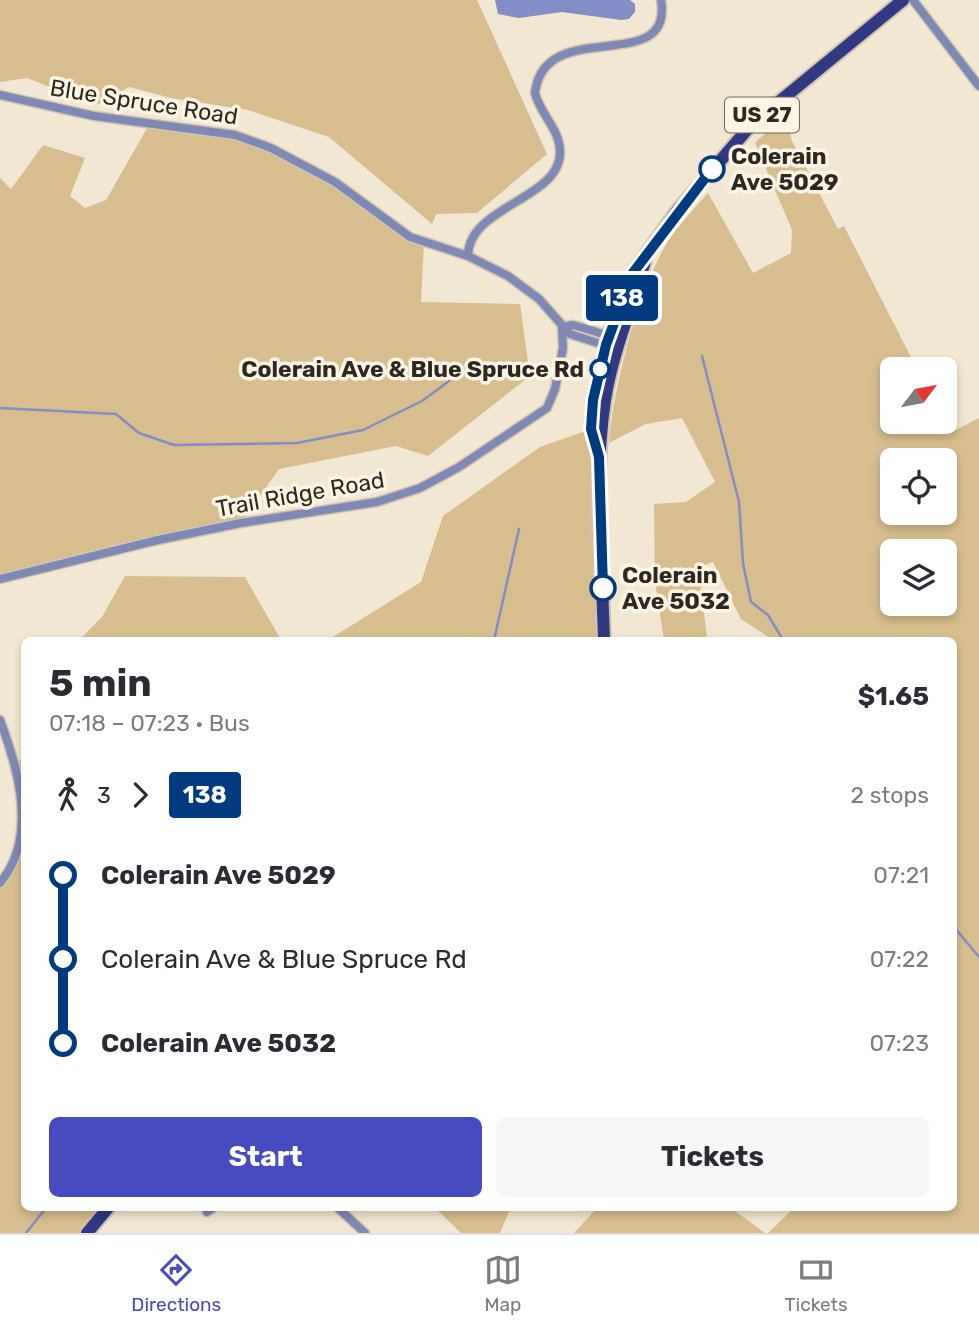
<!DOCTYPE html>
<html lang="en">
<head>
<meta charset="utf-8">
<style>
  :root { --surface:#fff; --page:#f7f7f7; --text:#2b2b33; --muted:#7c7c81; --line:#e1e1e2; --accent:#464bc0 }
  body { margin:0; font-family:Rubik,sans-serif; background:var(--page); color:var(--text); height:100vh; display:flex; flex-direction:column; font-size:26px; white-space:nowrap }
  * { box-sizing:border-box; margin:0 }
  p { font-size:23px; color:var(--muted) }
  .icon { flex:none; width:38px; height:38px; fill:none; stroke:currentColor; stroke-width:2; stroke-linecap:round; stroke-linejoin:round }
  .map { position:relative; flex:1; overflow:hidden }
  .sheet { position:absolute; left:21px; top:637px; width:936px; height:574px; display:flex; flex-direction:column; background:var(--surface); border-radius:10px; box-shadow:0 4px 10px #0003 }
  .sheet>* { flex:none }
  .badge { padding:0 14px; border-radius:5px; font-size:24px; line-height:46px }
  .needle { width:46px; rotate:58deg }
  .buttons { position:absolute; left:880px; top:357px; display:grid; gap:14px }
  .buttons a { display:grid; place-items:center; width:77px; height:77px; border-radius:10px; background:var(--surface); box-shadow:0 4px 10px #0003; font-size:35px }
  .map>.badge { position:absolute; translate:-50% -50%; box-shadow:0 0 0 4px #fff }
  .legs { display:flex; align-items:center; gap:10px; height:77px; padding:0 28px; font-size:23px }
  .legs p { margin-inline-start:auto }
  .overview { display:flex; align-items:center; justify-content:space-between; height:119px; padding:0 28px }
  h1 { font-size:38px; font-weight:700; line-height:52px }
  .action { display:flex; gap:14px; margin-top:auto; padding:14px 28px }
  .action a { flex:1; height:80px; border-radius:10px; background:var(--accent); color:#fff; font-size:28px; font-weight:700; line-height:80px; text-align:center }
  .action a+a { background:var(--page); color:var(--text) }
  ul { padding:0 28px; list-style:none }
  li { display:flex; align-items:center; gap:24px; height:84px; font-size:26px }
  li i { display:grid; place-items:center; width:10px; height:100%; margin:0 9px; background:currentColor }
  li i::after { content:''; width:18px; height:18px; margin:-9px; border:5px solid; border-radius:50%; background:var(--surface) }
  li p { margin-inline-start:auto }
  li:first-child i { background:linear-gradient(#0000 50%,currentColor 0) }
  li:last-child i { background:linear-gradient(currentColor 50%,#0000 0) }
  .tabs { display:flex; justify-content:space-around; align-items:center; height:98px; border-top:2px solid var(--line); background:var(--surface); font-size:19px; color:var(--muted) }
  .tabs a { display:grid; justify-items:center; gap:4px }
  .tabs .selected { color:var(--accent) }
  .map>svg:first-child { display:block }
</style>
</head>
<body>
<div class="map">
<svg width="979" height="1233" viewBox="0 0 979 1233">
  <rect width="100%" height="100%" fill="#f2e7d2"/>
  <!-- green -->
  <g fill="#d8be8e" fill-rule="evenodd">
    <polygon points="0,0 477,0 547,154 477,213 436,214 432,224 329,137 248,110 171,98 129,87 100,104 80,99 27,78 0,82"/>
    <path d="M785,114L792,141L838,229L844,226L917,369H892V422H944L950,433L979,418V1233H768L794,1208H954V640H773L741,619L713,562L699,567L707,640H664L655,581L654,504L686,502L715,482L682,418L646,424L609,443C613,388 639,289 667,243C678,225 694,209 708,193L753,273L791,253L792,230L755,143ZM892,460H945V513H892ZM892,551H945V604H892Z"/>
    <polygon points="150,123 235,135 308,167 424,243 421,302 520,304 530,376 428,456 396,446 279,469 241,523 0,579 0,178 11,189 43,145 85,158 70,196 85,208 106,200"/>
    <polygon points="591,429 599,457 604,640 328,640 421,582 443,516 540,447"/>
    <polygon points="125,576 245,577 281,640 79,640 102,617"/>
    <polygon points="24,753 24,1208 108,1208 87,1233 0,1233 0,883 22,831 15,770"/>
    <polygon points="435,1208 505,1208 510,1209 500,1233 461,1233"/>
    <polygon points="597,1208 731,1208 765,1233 574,1233"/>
  </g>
  <!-- water -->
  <polygon fill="#838ec7" points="495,0 630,0 635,4 635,12 629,19 621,20 562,12 519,18 498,14"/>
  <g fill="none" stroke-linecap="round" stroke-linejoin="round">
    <!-- stream -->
    <g stroke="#838ec7" stroke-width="2.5">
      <polyline points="702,356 739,502 743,563 751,602 768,615 783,640"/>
      <polyline points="0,408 116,414 139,433 174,445 297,443 363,430 422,401 449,381"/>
      <polyline points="494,640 519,529"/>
      <polyline points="954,927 979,957"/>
      <polyline points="26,1233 46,1208"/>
    </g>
    <!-- street casing -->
    <g stroke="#cfc5b2" stroke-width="11">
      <g id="street">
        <polyline points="913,0 979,86"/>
        <polyline points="0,95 94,116 235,135 271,148 335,182 410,237 468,256 508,276 539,299 570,334 610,347"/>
        <path d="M468,256C468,206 561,199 560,152C560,129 540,114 535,93C544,14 674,78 661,0"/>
        <polyline points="562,327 573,325 610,336"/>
        <polyline points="0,579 158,540 241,523 377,502 420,488 459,467 547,408 555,389 563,348 562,327"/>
        <path d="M0,720C19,771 38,837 0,883"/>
        <polyline points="338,1208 365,1233"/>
        <polyline points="207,1212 213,1208"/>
      </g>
    </g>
    <!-- primary casing -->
    <g stroke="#cfc5b2" stroke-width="16">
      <g id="primary">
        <polyline points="599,457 591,429 593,400 608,336 632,274 677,211 752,124 903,0"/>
        <path d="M604,640C602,561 593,479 605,400C613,351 632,307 645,261"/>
        <polyline points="87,1233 108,1208"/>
      </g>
    </g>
    <!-- street -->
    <use href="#street" stroke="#8089b4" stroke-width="8"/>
    <!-- primary -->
    <use href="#primary" stroke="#323882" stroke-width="12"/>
  </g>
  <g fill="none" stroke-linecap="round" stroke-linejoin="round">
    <!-- line-1 casing -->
    <g stroke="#fff" stroke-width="16">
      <polyline id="line-1" points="603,588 599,457 591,429 593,400 606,345 632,274 712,169"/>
    </g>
    <!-- line-1 -->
    <use href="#line-1" stroke="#003b80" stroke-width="10"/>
  </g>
  <!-- markers -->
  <g fill="#fff" stroke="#003b80" stroke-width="3.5">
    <circle cx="712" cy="169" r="12"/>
    <circle cx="600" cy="369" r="9"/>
    <circle cx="603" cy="588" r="12"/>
  </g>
  <g text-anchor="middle" stroke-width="7" stroke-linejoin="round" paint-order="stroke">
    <!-- shield labels -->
    <rect fill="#fdf4e4" stroke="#6b665c" stroke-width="2" x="725" y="97.5" width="74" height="35" rx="5"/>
    <g font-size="21" font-weight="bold" fill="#2d2921">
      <text x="762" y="122">US 27</text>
    </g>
    <!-- street labels -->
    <g font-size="23" fill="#2d2921" stroke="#fdf4e4">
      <text transform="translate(144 102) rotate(9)" y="8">Blue Spruce Road</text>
      <text transform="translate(300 494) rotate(-10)" y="8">Trail Ridge Road</text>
    </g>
    <!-- stop labels -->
    <g font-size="23" font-weight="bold" fill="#2d2921" stroke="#fdf4e4" text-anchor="start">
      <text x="731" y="164">Colerain<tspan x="731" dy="26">Ave 5029</tspan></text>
      <text x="584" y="377" text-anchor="end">Colerain Ave &amp; Blue Spruce Rd</text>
      <text x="622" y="583">Colerain<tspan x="622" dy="26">Ave 5032</tspan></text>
    </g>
  </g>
</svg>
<div class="buttons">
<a><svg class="needle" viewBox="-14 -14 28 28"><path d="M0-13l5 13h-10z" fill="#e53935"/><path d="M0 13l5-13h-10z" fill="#7c7c81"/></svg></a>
<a><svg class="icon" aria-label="locate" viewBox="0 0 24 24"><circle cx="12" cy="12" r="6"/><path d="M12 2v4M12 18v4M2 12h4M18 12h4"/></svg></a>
<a><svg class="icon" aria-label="layers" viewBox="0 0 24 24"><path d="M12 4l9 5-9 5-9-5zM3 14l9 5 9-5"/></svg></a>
</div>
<b class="badge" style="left:622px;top:298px;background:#003b80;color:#fff">138</b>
<section class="sheet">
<div class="overview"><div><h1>5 min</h1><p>07:18 – 07:23 · Bus</p></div><b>$1.65</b></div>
<div class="legs"><svg class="icon" aria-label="walk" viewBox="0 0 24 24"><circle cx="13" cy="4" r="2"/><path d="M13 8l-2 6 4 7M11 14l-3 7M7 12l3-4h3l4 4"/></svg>3<svg class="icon" aria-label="forward" viewBox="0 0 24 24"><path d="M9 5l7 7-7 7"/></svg><b class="badge" style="background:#003b80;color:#fff">138</b><p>2 stops</p></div>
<ul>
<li><i style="color:#003b80"></i><b>Colerain Ave 5029</b><p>07:21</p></li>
<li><i style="color:#003b80"></i><span>Colerain Ave &amp; Blue Spruce Rd</span><p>07:22</p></li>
<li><i style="color:#003b80"></i><b>Colerain Ave 5032</b><p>07:23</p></li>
</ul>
<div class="action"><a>Start</a><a>Tickets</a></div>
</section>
</div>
<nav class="tabs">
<a class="selected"><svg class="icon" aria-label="directions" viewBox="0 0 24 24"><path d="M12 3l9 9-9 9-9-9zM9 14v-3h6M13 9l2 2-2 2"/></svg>Directions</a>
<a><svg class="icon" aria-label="map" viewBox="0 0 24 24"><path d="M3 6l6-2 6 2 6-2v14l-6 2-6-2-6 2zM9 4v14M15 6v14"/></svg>Map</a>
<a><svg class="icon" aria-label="tickets" viewBox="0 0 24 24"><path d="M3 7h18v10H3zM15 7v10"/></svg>Tickets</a>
</nav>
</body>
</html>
